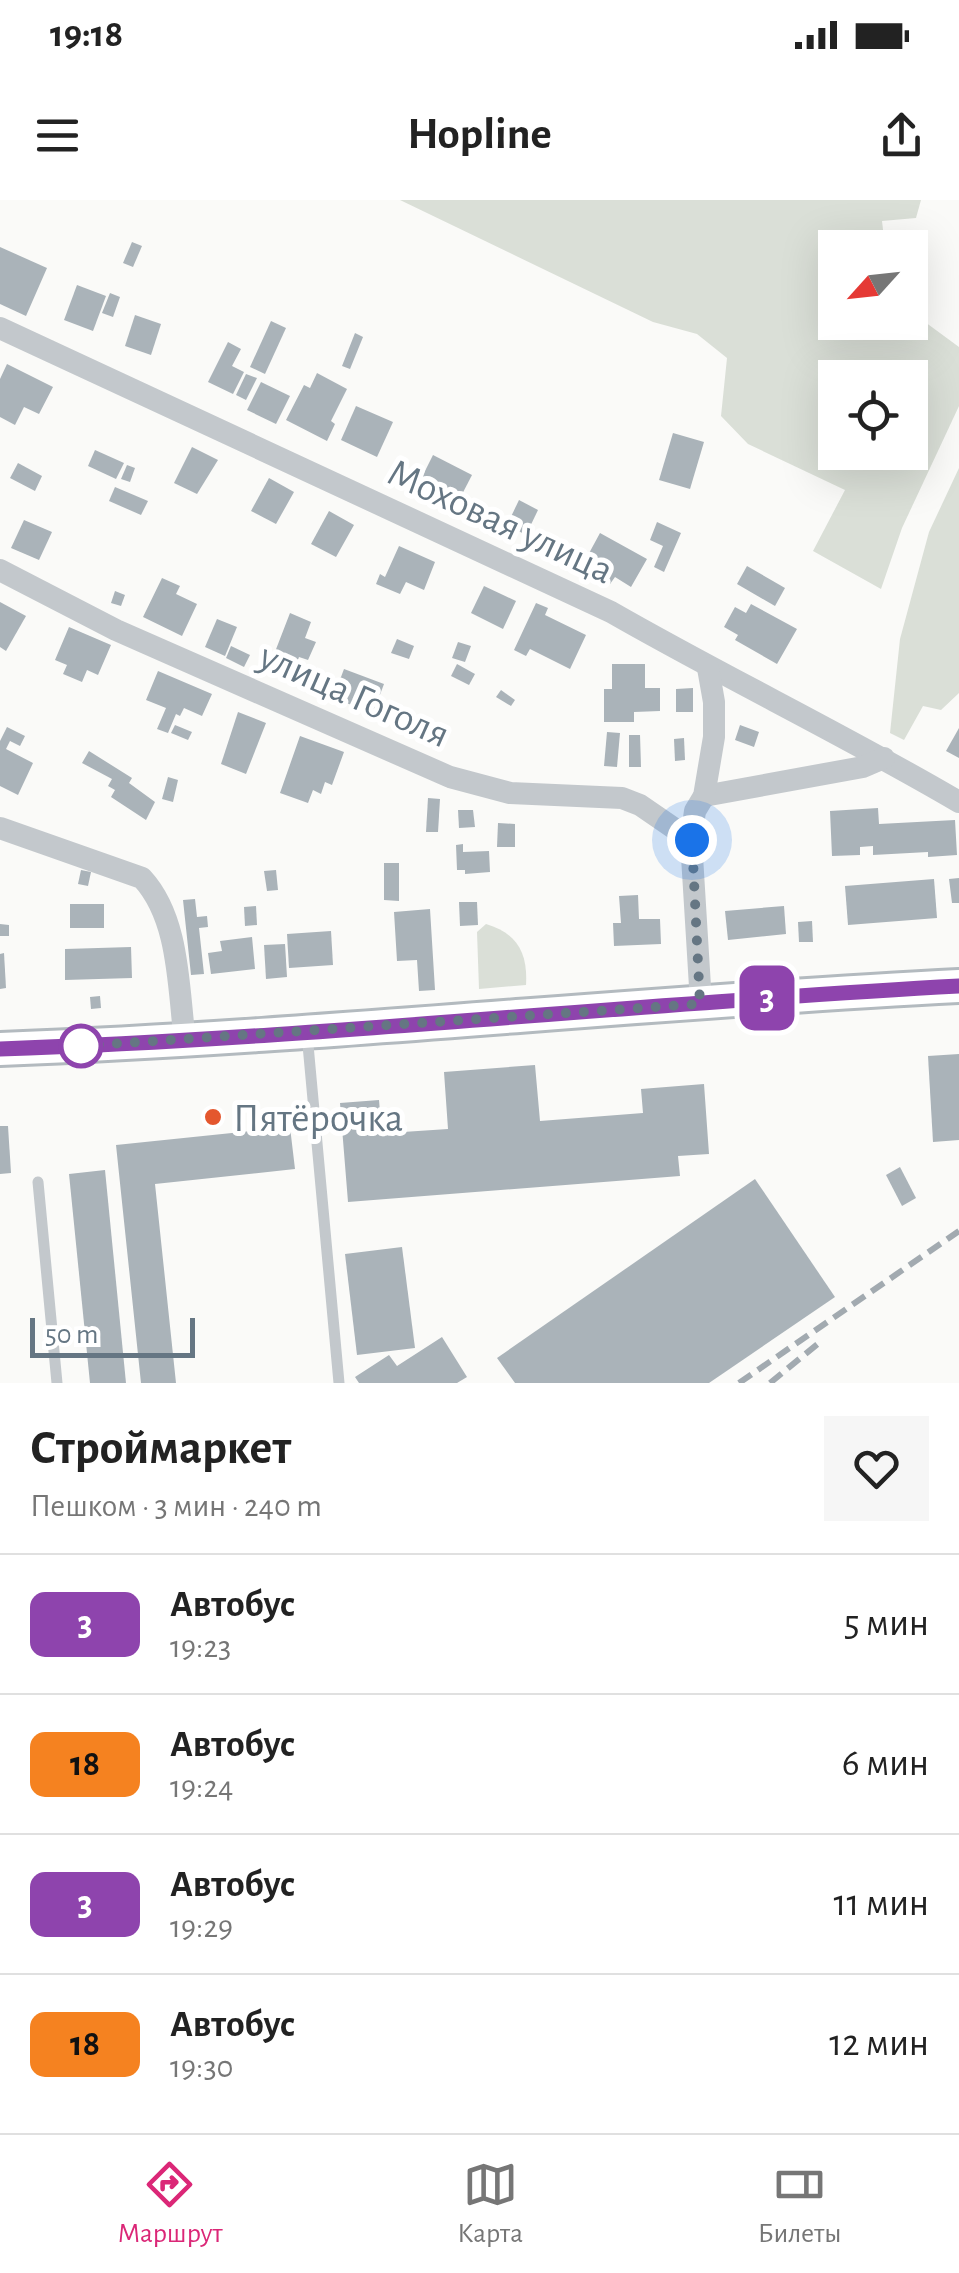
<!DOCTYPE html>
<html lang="ru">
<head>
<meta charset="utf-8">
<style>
  :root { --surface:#fff; --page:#f6f6f6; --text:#222; --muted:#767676; --line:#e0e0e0; --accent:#db2777 }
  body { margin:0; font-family:"Alegreya Sans",sans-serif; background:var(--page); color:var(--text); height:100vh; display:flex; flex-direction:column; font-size:38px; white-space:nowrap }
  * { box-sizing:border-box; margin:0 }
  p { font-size:32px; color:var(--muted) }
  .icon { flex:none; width:55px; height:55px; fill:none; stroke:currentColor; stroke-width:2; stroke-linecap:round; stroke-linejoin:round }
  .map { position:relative; height:1183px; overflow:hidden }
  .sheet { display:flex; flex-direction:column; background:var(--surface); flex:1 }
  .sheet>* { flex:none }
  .badge { padding:0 20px; border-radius:15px; font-size:35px; line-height:65px }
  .needle { width:65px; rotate:243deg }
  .tools { position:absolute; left:818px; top:30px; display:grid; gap:20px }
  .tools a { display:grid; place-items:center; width:110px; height:110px; border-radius:0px; background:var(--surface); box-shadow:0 10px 40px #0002; font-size:50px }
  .scale { position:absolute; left:30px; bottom:25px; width:165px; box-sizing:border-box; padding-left:10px; border:5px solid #657683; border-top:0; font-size:28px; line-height:35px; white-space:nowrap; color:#657683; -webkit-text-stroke:8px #fff; paint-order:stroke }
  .you { position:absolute; width:50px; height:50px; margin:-25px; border:8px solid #fff; border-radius:50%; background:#1a73e8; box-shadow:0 0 0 15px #1a73e833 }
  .map>.badge { position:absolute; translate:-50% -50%; box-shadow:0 0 0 5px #fff }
  .round { display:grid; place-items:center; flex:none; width:105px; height:105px; border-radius:0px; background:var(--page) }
  .overview { display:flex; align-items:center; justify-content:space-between; height:170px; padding:0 30px }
  h1 { font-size:48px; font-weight:700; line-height:75px }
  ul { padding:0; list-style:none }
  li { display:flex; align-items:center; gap:30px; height:140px; padding:0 30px; border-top:2px solid var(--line) }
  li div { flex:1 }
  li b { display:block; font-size:38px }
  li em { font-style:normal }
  li .badge { min-width:110px; font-weight:700; text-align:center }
  .status { display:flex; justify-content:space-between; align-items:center; height:70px; padding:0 50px; background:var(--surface); direction:ltr }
  .status svg { height:28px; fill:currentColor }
  header { display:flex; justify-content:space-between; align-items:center; height:130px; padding:0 30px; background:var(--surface); font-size:45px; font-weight:700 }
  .tabs { display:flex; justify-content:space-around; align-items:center; height:140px; border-top:2px solid var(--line); background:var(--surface); font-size:28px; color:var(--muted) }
  .tabs a { display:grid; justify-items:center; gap:5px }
  .tabs .current { color:var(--accent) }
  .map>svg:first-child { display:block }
</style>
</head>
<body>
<div class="status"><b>19:18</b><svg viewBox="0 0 49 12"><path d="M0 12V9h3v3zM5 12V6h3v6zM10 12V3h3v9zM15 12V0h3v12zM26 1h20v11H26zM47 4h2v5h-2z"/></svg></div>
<header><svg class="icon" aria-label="menu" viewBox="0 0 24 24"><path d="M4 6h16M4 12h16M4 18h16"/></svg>Hopline<svg class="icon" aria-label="share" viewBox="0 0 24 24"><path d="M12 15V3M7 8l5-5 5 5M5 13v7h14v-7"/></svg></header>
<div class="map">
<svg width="959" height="1183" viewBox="0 0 959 1183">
  <rect width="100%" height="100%" fill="#fafaf8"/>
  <!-- green -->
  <g fill="#dadfd7" fill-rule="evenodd">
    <path d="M400,0H921L916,18L882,21L885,47L835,48V122H910V111L959,147V206L902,328L881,389L813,351L845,290L748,244L721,216L727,158L697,134L653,122ZM835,178H910V252H835Z"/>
    <polygon points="959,268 959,493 941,510 923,506 904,540 890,533 900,439 929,332"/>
    <path d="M486,724C517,733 528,753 526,785L479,789L477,732Z"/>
  </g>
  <!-- building -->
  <g fill="#aab3b9">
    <polygon points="132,42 142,46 133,67 123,63"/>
    <polygon points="0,47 47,68 26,116 0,104"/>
    <polygon points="77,85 106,96 93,131 64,120"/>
    <polygon points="110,93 120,97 113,117 102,113"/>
    <polygon points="135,115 161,124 151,155 125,146"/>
    <polygon points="271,121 286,128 265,174 250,167"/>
    <polygon points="355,133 363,137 350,169 342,166"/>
    <polygon points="228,142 241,149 232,166 244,172 233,194 208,182"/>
    <polygon points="7,164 53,187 39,214 24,207 15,225 0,217 0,179"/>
    <polygon points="317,173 347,189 331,221 335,224 327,241 286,220 304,185 310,188"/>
    <polygon points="246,174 257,178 246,200 236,195"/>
    <polygon points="261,182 290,196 276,224 247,210"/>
    <polygon points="356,206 393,222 377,257 341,240"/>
    <polygon points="673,233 704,242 690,289 659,280"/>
    <polygon points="192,247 218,260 197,294 174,283"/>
    <polygon points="95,250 124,263 116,279 88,266"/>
    <polygon points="433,255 472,275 457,304 418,285"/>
    <polygon points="18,263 42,276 35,291 10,278"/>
    <polygon points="127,265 135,268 130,282 121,279"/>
    <polygon points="269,278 294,292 276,324 251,311"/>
    <polygon points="115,287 148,301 141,315 109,301"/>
    <polygon points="519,300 538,310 526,335 507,325"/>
    <polygon points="329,311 354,325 336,357 311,344"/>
    <polygon points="24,320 52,332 39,360 11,348"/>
    <polygon points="657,322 681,333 664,372 654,367 663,346 650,340"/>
    <polygon points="600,333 647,359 631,387 615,377 610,384 581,368"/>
    <polygon points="399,346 435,362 424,390 406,382 400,394 376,384 380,374 385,377"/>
    <polygon points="747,366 785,388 775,406 737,384"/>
    <polygon points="162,378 180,386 176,394 197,404 182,436 143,417"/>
    <polygon points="484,386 516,401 503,429 471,413"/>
    <polygon points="115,391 125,395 121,406 111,403"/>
    <polygon points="0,402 26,416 6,451 0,447"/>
    <polygon points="536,403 548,408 545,415 586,435 570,469 530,449 526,456 514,450"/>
    <polygon points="751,404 797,429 777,464 735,440 738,435 724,427 735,407 746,413"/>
    <polygon points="290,413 311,422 305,438 316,442 308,460 299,457 291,479 268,470"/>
    <polygon points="217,419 237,427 225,456 205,447"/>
    <polygon points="69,427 111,445 98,475 87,470 82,482 63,474 67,465 55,460"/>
    <polygon points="397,439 414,446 409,459 391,453"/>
    <polygon points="458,442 471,446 465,462 452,458"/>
    <polygon points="231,446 250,455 244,467 226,458"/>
    <polygon points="457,464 475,474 469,485 451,476"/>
    <polygon points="612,464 645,464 645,488 660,488 660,511 634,512 634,522 604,522 604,489 612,489"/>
    <polygon points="344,469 384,484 373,513 333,498"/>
    <polygon points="158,471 212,494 202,516 184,508 180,516 176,514 168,533 157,529 166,508 146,500"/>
    <polygon points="693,488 693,512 676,512 676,489"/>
    <polygon points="501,490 515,500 511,506 496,497"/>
    <polygon points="238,512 266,523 246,574 221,564"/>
    <polygon points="175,525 192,532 188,540 171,533"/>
    <polygon points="740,525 759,532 754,547 735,540"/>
    <polygon points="7,527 25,536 20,546 10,541 6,549 33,563 18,595 0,586 0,541"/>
    <polygon points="959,528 959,558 946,551"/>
    <polygon points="607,532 620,533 617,567 604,566"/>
    <polygon points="629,535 640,535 641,567 629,567"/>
    <polygon points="300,536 344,552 332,585 325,582 321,594 313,590 308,603 280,593"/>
    <polygon points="684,538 685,560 675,561 674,539"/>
    <polygon points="89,551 132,578 129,583 155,602 146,620 111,597 115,590 108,586 112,579 82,563"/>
    <polygon points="168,577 178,580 173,602 162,599"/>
    <polygon points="428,598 440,599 438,632 426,632"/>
    <polygon points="878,608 879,624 955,620 957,655 928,657 928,652 873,655 873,646 860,647 860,655 832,656 830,611"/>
    <polygon points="458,610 473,610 475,627 459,628"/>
    <polygon points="498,623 515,624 515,647 497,647"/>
    <polygon points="463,644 463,652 489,651 490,672 465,674 465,670 457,670 456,645"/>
    <polygon points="384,663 399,663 399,701 384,700"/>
    <polygon points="81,670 91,672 88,686 78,684"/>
    <polygon points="276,670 278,690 267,691 264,671"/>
    <polygon points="959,678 959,703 952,703 949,679"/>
    <polygon points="934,679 937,718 848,725 845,686"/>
    <polygon points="638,695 639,719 660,719 661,744 614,746 613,723 621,723 619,696"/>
    <polygon points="195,699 197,717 207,716 208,727 199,728 204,774 191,775 183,700"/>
    <polygon points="459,702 477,702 478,725 460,726"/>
    <rect x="70" y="704" width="34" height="24"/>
    <polygon points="256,706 257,725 245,726 244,707"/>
    <polygon points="784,706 786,734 728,740 725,711"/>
    <polygon points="430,709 435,790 419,791 417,760 397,761 394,712"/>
    <polygon points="812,721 813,742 799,742 798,722"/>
    <polygon points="0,724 9,725 9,736 0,736"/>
    <polygon points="331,731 333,765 289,768 287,734"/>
    <polygon points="252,737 255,769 211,774 208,753 222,751 220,741"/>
    <polygon points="285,744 287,777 266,779 264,745"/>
    <polygon points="131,747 132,778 65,780 65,749"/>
    <polygon points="4,753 6,788 0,789 0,754"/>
    <polygon points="100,796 101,808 91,809 90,797"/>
    <polygon points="959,854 959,940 933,942 928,856"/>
    <polygon points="535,865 540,921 643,913 641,889 704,884 709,954 678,956 680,976 348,1002 340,903 379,900 381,924 387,924 388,933 448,929 444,872"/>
    <polygon points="0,926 8,926 11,973 0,974"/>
    <polygon points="290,927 295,969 155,984 176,1183 141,1183 116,945"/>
    <polygon points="900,967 916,998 902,1006 886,975"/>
    <polygon points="105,970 126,1183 90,1183 69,974"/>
    <polygon points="755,979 835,1097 709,1183 515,1183 497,1158"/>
    <polygon points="402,1047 415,1148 357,1155 345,1054"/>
    <polygon points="442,1137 467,1177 457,1183 359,1183 355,1177 389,1155 397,1166"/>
  </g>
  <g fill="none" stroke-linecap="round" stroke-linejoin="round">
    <!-- secondary casing -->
    <g stroke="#b3babf" stroke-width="38">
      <path id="secondary" d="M0,849C320,837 639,802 959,786"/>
    </g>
    <!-- lane -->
    <g stroke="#c3c8cc" stroke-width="11">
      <polyline points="307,834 339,1183"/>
      <polyline points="38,982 57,1183"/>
    </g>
    <!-- street -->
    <g stroke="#c3c8cc" stroke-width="22">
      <path d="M0,128L611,412C726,478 845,535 959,602"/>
      <polyline points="0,370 116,430 450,577 510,593 622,598 640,605 691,640"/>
      <polyline points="704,596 863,567 884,558"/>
      <path d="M0,628L142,678C180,719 178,788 185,841"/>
      <polyline points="701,803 691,640 695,611 704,596 714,537 714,502 708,468"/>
    </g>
    <!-- secondary -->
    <use href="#secondary" stroke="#fff" stroke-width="32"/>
    <!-- rail -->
    <g stroke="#a2aab0" stroke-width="6" stroke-dasharray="15 8" stroke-linecap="butt">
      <polyline points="739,1183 959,1031"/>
      <polyline points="770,1183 820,1142"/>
    </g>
  </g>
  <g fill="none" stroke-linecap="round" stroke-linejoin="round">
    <!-- line casing -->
    <g stroke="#fff" stroke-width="22">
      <path id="line" d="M0,849C320,838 639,803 959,786"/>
    </g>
    <!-- line -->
    <use href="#line" stroke="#8e44ad" stroke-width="15"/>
    <!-- walk -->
    <polyline stroke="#657683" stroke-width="10" stroke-dasharray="0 18" points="81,846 700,804 692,640"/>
  </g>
  <!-- markers -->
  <circle fill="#fff" stroke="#8e44ad" stroke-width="5" cx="81" cy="846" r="20"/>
  <circle fill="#e4572e" stroke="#fff" stroke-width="4" cx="213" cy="917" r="10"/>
  <g text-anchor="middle" stroke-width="10" stroke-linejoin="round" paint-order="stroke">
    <!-- street labels -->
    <g font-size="40" fill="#657683" stroke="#fff">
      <text transform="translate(501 320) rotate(25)" y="14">Моховая улица</text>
      <text transform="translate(355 494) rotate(24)" y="14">улица Гоголя</text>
    </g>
    <!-- poi labels -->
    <g font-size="40" fill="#657683" stroke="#fff" text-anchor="start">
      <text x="233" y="931">Пятёрочка</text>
    </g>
  </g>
</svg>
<div class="tools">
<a><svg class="needle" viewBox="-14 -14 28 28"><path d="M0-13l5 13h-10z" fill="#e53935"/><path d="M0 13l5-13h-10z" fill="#767676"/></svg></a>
<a><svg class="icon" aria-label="locate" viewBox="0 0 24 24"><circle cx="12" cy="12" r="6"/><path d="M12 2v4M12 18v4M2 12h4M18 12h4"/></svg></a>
</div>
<div class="scale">50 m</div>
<div class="you" style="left:692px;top:640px"></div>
<b class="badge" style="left:767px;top:798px;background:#8e44ad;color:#fff">3</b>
</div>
<section class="sheet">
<div class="overview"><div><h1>Строймаркет</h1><p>Пешком · 3 мин · 240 m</p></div><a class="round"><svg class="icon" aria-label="heart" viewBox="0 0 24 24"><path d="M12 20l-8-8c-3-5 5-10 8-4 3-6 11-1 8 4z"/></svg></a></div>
<ul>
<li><span class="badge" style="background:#8e44ad;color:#fff">3</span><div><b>Автобус</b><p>19:23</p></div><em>5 мин</em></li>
<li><span class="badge" style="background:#f58220;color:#111">18</span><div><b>Автобус</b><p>19:24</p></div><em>6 мин</em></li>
<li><span class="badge" style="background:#8e44ad;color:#fff">3</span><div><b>Автобус</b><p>19:29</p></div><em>11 мин</em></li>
<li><span class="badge" style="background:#f58220;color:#111">18</span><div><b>Автобус</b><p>19:30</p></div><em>12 мин</em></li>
</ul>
</section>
<nav class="tabs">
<a class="current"><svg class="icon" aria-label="directions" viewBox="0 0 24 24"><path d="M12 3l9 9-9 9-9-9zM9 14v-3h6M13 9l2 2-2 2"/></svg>Маршрут</a>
<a><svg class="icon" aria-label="map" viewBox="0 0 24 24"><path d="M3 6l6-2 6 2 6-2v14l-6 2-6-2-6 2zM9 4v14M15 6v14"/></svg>Карта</a>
<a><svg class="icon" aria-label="tickets" viewBox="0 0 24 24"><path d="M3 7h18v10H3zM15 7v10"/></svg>Билеты</a>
</nav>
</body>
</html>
